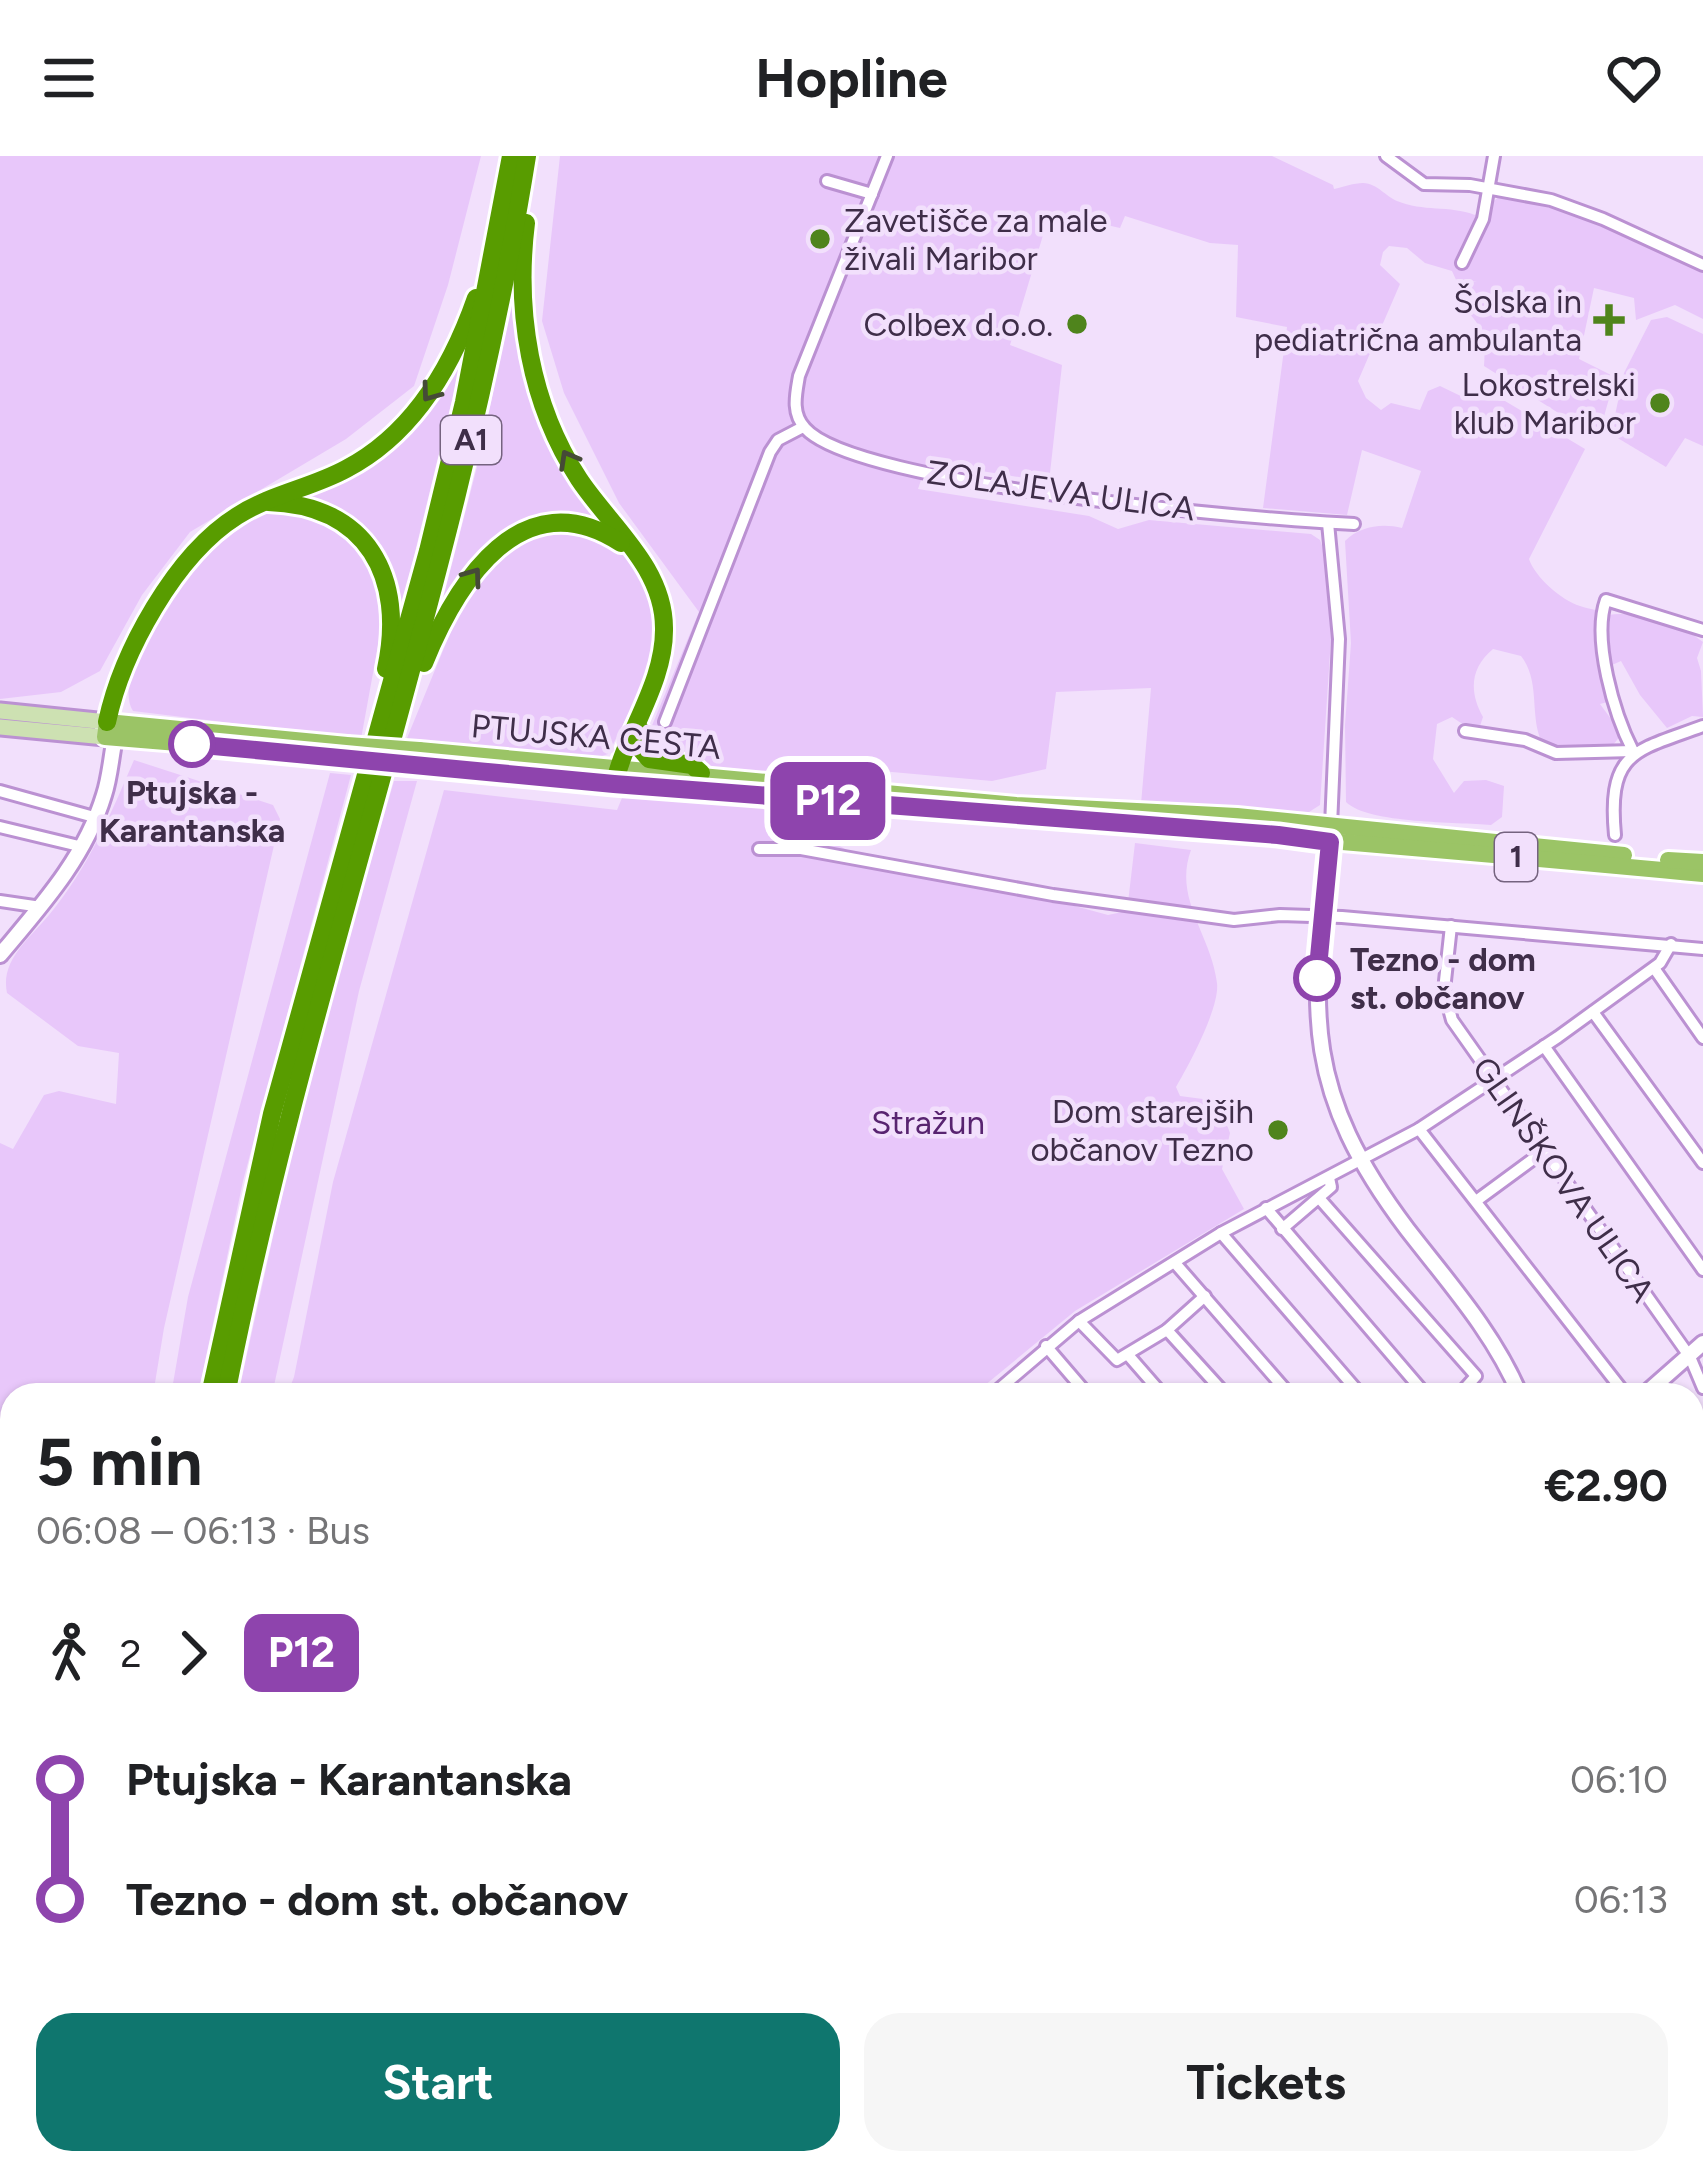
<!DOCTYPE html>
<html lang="en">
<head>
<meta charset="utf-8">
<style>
  :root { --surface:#fff; --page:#f6f6f6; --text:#202124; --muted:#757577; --accent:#0f766e }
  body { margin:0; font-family:Figtree,sans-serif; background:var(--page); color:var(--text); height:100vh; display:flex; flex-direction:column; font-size:45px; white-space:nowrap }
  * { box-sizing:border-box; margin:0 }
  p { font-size:39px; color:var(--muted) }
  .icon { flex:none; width:66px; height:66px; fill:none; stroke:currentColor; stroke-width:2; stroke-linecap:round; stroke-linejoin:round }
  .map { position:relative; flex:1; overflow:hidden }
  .sheet { position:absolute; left:0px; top:1227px; width:1704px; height:792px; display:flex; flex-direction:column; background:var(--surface); border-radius:36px 36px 0 0; box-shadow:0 3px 9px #0004 }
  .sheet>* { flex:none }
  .badge { padding:0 24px; border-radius:18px; font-size:42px; line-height:78px }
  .map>.badge { position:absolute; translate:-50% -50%; box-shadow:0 0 0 6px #fff }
  .legs { display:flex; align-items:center; gap:18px; height:132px; padding:0 36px; font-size:39px }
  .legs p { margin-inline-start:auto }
  .overview { display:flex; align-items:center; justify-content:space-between; height:204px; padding:0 36px }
  h1 { font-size:66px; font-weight:700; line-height:90px }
  .cta { display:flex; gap:24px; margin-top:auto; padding:24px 36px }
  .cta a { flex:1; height:138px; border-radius:36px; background:var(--accent); color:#fff; font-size:48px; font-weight:700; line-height:138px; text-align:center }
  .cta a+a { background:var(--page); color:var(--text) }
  ul { padding:0 36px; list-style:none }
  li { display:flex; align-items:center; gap:42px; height:120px; font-size:45px }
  li i { display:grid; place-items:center; width:18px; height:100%; margin:0 15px; background:currentColor }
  li i::after { content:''; width:30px; height:30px; margin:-15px; border:9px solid; border-radius:50%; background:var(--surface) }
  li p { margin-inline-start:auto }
  li:first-child i { background:linear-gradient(#0000 50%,currentColor 0) }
  li:last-child i { background:linear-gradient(currentColor 50%,#0000 0) }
  header { display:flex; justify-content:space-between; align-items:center; height:156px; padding:0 36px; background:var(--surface); font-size:54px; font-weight:700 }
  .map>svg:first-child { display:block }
</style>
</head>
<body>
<header><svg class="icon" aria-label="menu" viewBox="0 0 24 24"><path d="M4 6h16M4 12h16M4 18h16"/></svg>Hopline<svg class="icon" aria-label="heart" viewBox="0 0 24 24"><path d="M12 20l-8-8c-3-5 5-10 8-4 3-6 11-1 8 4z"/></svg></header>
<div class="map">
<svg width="1703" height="2019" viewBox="0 0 1703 2019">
  <rect width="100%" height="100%" fill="#f2e0fc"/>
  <!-- green -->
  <g fill="#e8c7fa">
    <polygon points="0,0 481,0 448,129 414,230 346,283 190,376 142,439 100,515 61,536 0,543"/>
    <path d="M560,0H1272L1333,29L1334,33C1343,31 1354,27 1363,27C1378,28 1385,40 1397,45C1423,56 1449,49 1475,59L1499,41C1557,40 1650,92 1703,116V163L1675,149L1636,164L1634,142L1594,132L1579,203L1615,221L1598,282L1484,210C1486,183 1482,163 1457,149L1458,128L1477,125L1457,126L1452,115L1425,107L1407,92L1389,90L1383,96L1380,109L1400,128L1358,225L1366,242L1381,254L1391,247L1420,254L1428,235L1440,230L1469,244L1505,245L1585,293L1529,403C1535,421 1561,444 1580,450C1591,454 1598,453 1608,459C1637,454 1681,468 1703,486L1697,502L1701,515L1703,561L1692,560L1667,572L1640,539L1621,505L1603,513L1611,545L1600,548L1622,578L1612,590C1586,589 1567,599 1542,587C1529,559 1541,526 1521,500L1493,493C1470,512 1469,536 1483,561L1480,570L1467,571L1452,561L1437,568L1433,603L1454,637L1464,625L1486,624L1504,630L1502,661L1491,669C1458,666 1368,668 1346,646L1345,569L1351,487L1345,385C1360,370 1382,367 1402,372L1421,315L1362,294L1347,359L1263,352L1287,171L1236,161L1238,89L1210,87L1125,60L1120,72L1050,56L1010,189L1062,209L1049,326L927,306L918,333L1089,360L1118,373L1149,364L1311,378L1320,384L1324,395L1331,482L1320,649L1309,656L1141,648L1151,532L1056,536L1046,613L992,625L803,608L768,680C800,666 852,693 879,714L1016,734L1108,759L1127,755L1135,687L1191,694C1173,743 1211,778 1217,827C1220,851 1189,909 1176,931L1180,940L1218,945L1230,977L1222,1013L1244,1053L1075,1155L973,1239H287L294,1221L333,1026L444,634L617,654L699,456L619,347L564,237L542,165Z"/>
    <polygon points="517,125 528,216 616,379 526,367 438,462 479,303 512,147 513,126"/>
    <polygon points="1667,161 1703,178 1703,290 1685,282 1666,311 1611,278 1624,217 1651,164"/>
    <polygon points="469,174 399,462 379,398 286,342 368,304"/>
    <path d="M285,352L331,363L370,399L385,451L361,583L133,555C107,514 202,387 239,365C252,357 270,355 285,352Z"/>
    <path d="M561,371C577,376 600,378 615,386C642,401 659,447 658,476C657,501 621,575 608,598L593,603L405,587L467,436L510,387Z"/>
    <path d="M134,604L273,649L280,663L164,1172L153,1239H12V1629L0,1624V987L13,993L44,939L59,935L116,948L119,897L78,890L7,837C0,804 30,782 49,759C88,712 110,660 134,604Z"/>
    <polygon points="330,617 351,619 243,1025 198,1239 171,1239 188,1141"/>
    <polygon points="394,625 417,625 359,835 272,1239 238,1239 308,922"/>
    <polygon points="1703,1682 1703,2019 1604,2019 1594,2007 1692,2007 1692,1690"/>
    <polygon points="230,2007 571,2007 588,2019 224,2019"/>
    <polygon points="989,2007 1197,2007 1166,2019 977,2019"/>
  </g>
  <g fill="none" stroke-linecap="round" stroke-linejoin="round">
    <!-- stream -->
    <g stroke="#7dafeb" stroke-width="3">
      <polyline points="1692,1755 1703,1747"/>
      <polyline points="1146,2019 1185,2007"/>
    </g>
    <!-- minor casing -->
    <g stroke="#bb91d2" stroke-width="16">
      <g id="minor">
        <path d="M887,0L799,220C796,238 791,257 805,272C855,330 1264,364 1354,368"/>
        <polyline points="1386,0 1424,28 1470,29 1551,44 1603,63 1703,109"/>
        <polyline points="827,25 872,38"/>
        <polyline points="1462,107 1483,63 1494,0"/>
        <polyline points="1328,367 1339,483 1331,670"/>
        <polyline points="665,566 770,296 778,284 803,271"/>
        <polyline points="1465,575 1525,584 1556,597 1633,595"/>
        <path d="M1633,595C1614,558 1592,483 1606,444L1703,474"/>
        <polyline points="0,635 94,661"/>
        <polyline points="0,671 83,691"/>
        <path d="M1615,679C1607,594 1636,595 1703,570"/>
        <polyline points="759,693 801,693 1053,739 1234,764 1280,759 1342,761 1703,793"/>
        <polyline points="0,745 41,751"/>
        <polyline points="1451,770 1444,834 1452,864 1690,1201 1703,1232"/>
        <polyline points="1654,812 1703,882"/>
        <polyline points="1593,856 1703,1007"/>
        <polyline points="1544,890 1703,1114"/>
        <polyline points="1419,973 1626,1239"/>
        <polyline points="1319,1042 1476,1220 1459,1239"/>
        <polyline points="1476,1045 1544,995"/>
        <polyline points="1266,1052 1426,1239"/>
        <polyline points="1282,1073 1331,1031 1329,1022"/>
        <polyline points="1221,1077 1361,1239"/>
        <polyline points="1175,1107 1290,1239"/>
        <polyline points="1079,1165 1117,1204 1167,1174 1226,1239"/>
        <polyline points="1167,1174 1205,1140"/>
        <polyline points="1046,1190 1088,1239"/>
        <polyline points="1129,1200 1163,1239"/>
        <polyline points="992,1239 1079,1165 1221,1077 1419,973 1558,881 1660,807 1671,788"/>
        <polyline points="1692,1480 1703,1476"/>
        <polyline points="1692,1660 1703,1649"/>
        <polyline points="632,2007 652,2019"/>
        <polyline points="801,2007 817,2019"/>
        <polyline points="1636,2007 1646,2019"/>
        <polyline points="117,2019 137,2007"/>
        <polyline points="859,2019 871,2007"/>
        <polyline points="948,2019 963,2007"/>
      </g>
    </g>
    <!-- tertiary casing -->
    <g stroke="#bb91d2" stroke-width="20">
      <g id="tertiary">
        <path d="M1331,675C1313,847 1296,926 1407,1073C1448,1126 1494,1177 1520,1239"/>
        <path d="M0,799C41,750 85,702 104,639C110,621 111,601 115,582"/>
        <polyline points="1644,1239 1703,1187"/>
      </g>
    </g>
    <!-- secondary casing -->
    <g stroke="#bb91d2" stroke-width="21">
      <g id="secondary">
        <polyline points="0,555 107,566"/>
        <polyline points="0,571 105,581"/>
      </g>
    </g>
    <!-- primary casing -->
    <g stroke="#fff" stroke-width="22">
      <g id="primary">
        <polyline points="419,594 1016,649 1237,660 1624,699"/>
        <polyline points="345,601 105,581 107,566 347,589"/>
        <path d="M416,608C845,648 1275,677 1703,718"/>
        <polyline points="1668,704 1703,706"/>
      </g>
    </g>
    <!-- motorway casing -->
    <g stroke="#fff" stroke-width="24">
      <g id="motorway">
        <path d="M526,67C515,155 530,248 579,323C610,370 664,411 664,472C665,527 626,576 614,629"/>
        <path d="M268,346C367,349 406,421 386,513"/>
        <path d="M424,507C457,426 522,322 621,387"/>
        <path d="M107,566C122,496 175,399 237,360C271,338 311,332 346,313C413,278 452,211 476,142"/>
        <polyline points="639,572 638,590 649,603 692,609 701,617"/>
        <polyline points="210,1239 272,958 428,395 464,246 511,0"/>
        <path d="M226,1239C308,821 460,421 527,0"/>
        <polyline points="158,2007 158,2019"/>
        <polyline points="174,2007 174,2019"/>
      </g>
    </g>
    <!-- minor -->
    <use href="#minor" stroke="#fff" stroke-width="10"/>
    <!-- tertiary -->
    <use href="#tertiary" stroke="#fff" stroke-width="14"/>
    <!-- secondary -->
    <use href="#secondary" stroke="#cde1b2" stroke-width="15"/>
    <!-- primary -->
    <use href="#primary" stroke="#9bc466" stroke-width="16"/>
    <!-- motorway -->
    <use href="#motorway" stroke="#589c00" stroke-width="18"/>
    <!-- primary-bridge casing -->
    <g stroke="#fff" stroke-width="22" stroke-linecap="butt">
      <g id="primary-bridge">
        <polyline points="347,589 419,594"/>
        <polyline points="345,601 416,608"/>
      </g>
    </g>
    <!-- primary-bridge -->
    <use href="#primary-bridge" stroke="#9bc466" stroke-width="16"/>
  </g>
  <!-- one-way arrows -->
  <defs><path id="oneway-chevron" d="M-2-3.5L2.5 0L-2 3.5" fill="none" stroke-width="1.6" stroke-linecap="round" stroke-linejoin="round" transform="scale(3)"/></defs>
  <g stroke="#454a37">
    <use href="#oneway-chevron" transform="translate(430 237) rotate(126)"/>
    <use href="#oneway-chevron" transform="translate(568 303) rotate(-119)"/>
    <use href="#oneway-chevron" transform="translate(473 420) rotate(-54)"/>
  </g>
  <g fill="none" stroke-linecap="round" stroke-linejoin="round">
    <!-- line-1 casing -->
    <g stroke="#fff" stroke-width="27">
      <polyline id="line-1" points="192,588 614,628 1278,679 1330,686 1317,822"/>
    </g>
    <!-- line-1 -->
    <use href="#line-1" stroke="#8e44ad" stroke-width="18"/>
  </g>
  <!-- markers -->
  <g fill="#4f841c" stroke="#f2e0fc" stroke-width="4.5">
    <circle cx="820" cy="83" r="12"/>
    <path d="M1603 146h12v12h12v12h-12v12h-12v-12h-12v-12h12z"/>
    <circle cx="1077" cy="168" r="12"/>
    <circle cx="1660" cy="247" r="12"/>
    <circle cx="1278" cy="974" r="12"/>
  </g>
  <g fill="#fff" stroke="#8e44ad" stroke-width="6">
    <circle cx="192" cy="588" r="21"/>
    <circle cx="1317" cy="822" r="21"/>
  </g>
  <g text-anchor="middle" stroke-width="9" stroke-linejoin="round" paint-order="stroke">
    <!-- shield labels -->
    <g fill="#f2e0fc" stroke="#75637f" stroke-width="3">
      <rect x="441" y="260" width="60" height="48" rx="9"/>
      <rect x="1495" y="677" width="42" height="48" rx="9"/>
    </g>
    <g font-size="30" font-weight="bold" fill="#3f2e49">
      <text x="471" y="294">A1</text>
      <text x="1516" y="711">1</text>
    </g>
    <!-- poi labels -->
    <g font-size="33" fill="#3f2e49" stroke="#f2e0fc" text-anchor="end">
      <text x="844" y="76" text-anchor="start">Zavetišče za male<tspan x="844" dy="38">živali Maribor</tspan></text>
      <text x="1582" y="157">Šolska in<tspan x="1582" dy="38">pediatrična ambulanta</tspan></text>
      <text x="1053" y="180">Colbex d.o.o.</text>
      <text x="1636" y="240">Lokostrelski<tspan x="1636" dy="38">klub Maribor</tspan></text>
      <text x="1254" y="967">Dom starejših<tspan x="1254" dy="38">občanov Tezno</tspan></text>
    </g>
    <!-- street labels -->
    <g font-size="33" fill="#3f2e49" stroke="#f2e0fc">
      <text transform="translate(1061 334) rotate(8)" y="12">ZOLAJEVA ULICA</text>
      <text transform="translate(596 580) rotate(5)" y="12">PTUJSKA CESTA</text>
      <text transform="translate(1564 1023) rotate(55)" y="12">GLINŠKOVA ULICA</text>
    </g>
    <!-- stop labels -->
    <g font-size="33" font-weight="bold" fill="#3f2e49" stroke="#f2e0fc">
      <text x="192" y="648">Ptujska -<tspan x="192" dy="38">Karantanska</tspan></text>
      <text x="1350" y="815" text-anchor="start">Tezno - dom<tspan x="1350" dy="38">st. občanov</tspan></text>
    </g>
    <!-- park labels -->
    <g font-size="33" fill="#582470" stroke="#f2e0fc">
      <text x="928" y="978">Stražun</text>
    </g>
  </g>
</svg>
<b class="badge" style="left:828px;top:645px;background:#8e44ad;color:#fff">P12</b>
<section class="sheet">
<div class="overview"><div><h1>5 min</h1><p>06:08 – 06:13 · Bus</p></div><b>€2.90</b></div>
<div class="legs"><svg class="icon" aria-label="walk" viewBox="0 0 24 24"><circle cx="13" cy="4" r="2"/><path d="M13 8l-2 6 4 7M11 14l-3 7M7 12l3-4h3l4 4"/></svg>2<svg class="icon" aria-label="forward" viewBox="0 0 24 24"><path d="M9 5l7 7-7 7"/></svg><b class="badge" style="background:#8e44ad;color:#fff">P12</b></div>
<ul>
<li><i style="color:#8e44ad"></i><b>Ptujska - Karantanska</b><p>06:10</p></li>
<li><i style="color:#8e44ad"></i><b>Tezno - dom st. občanov</b><p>06:13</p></li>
</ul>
<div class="cta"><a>Start</a><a>Tickets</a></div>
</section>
</div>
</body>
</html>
